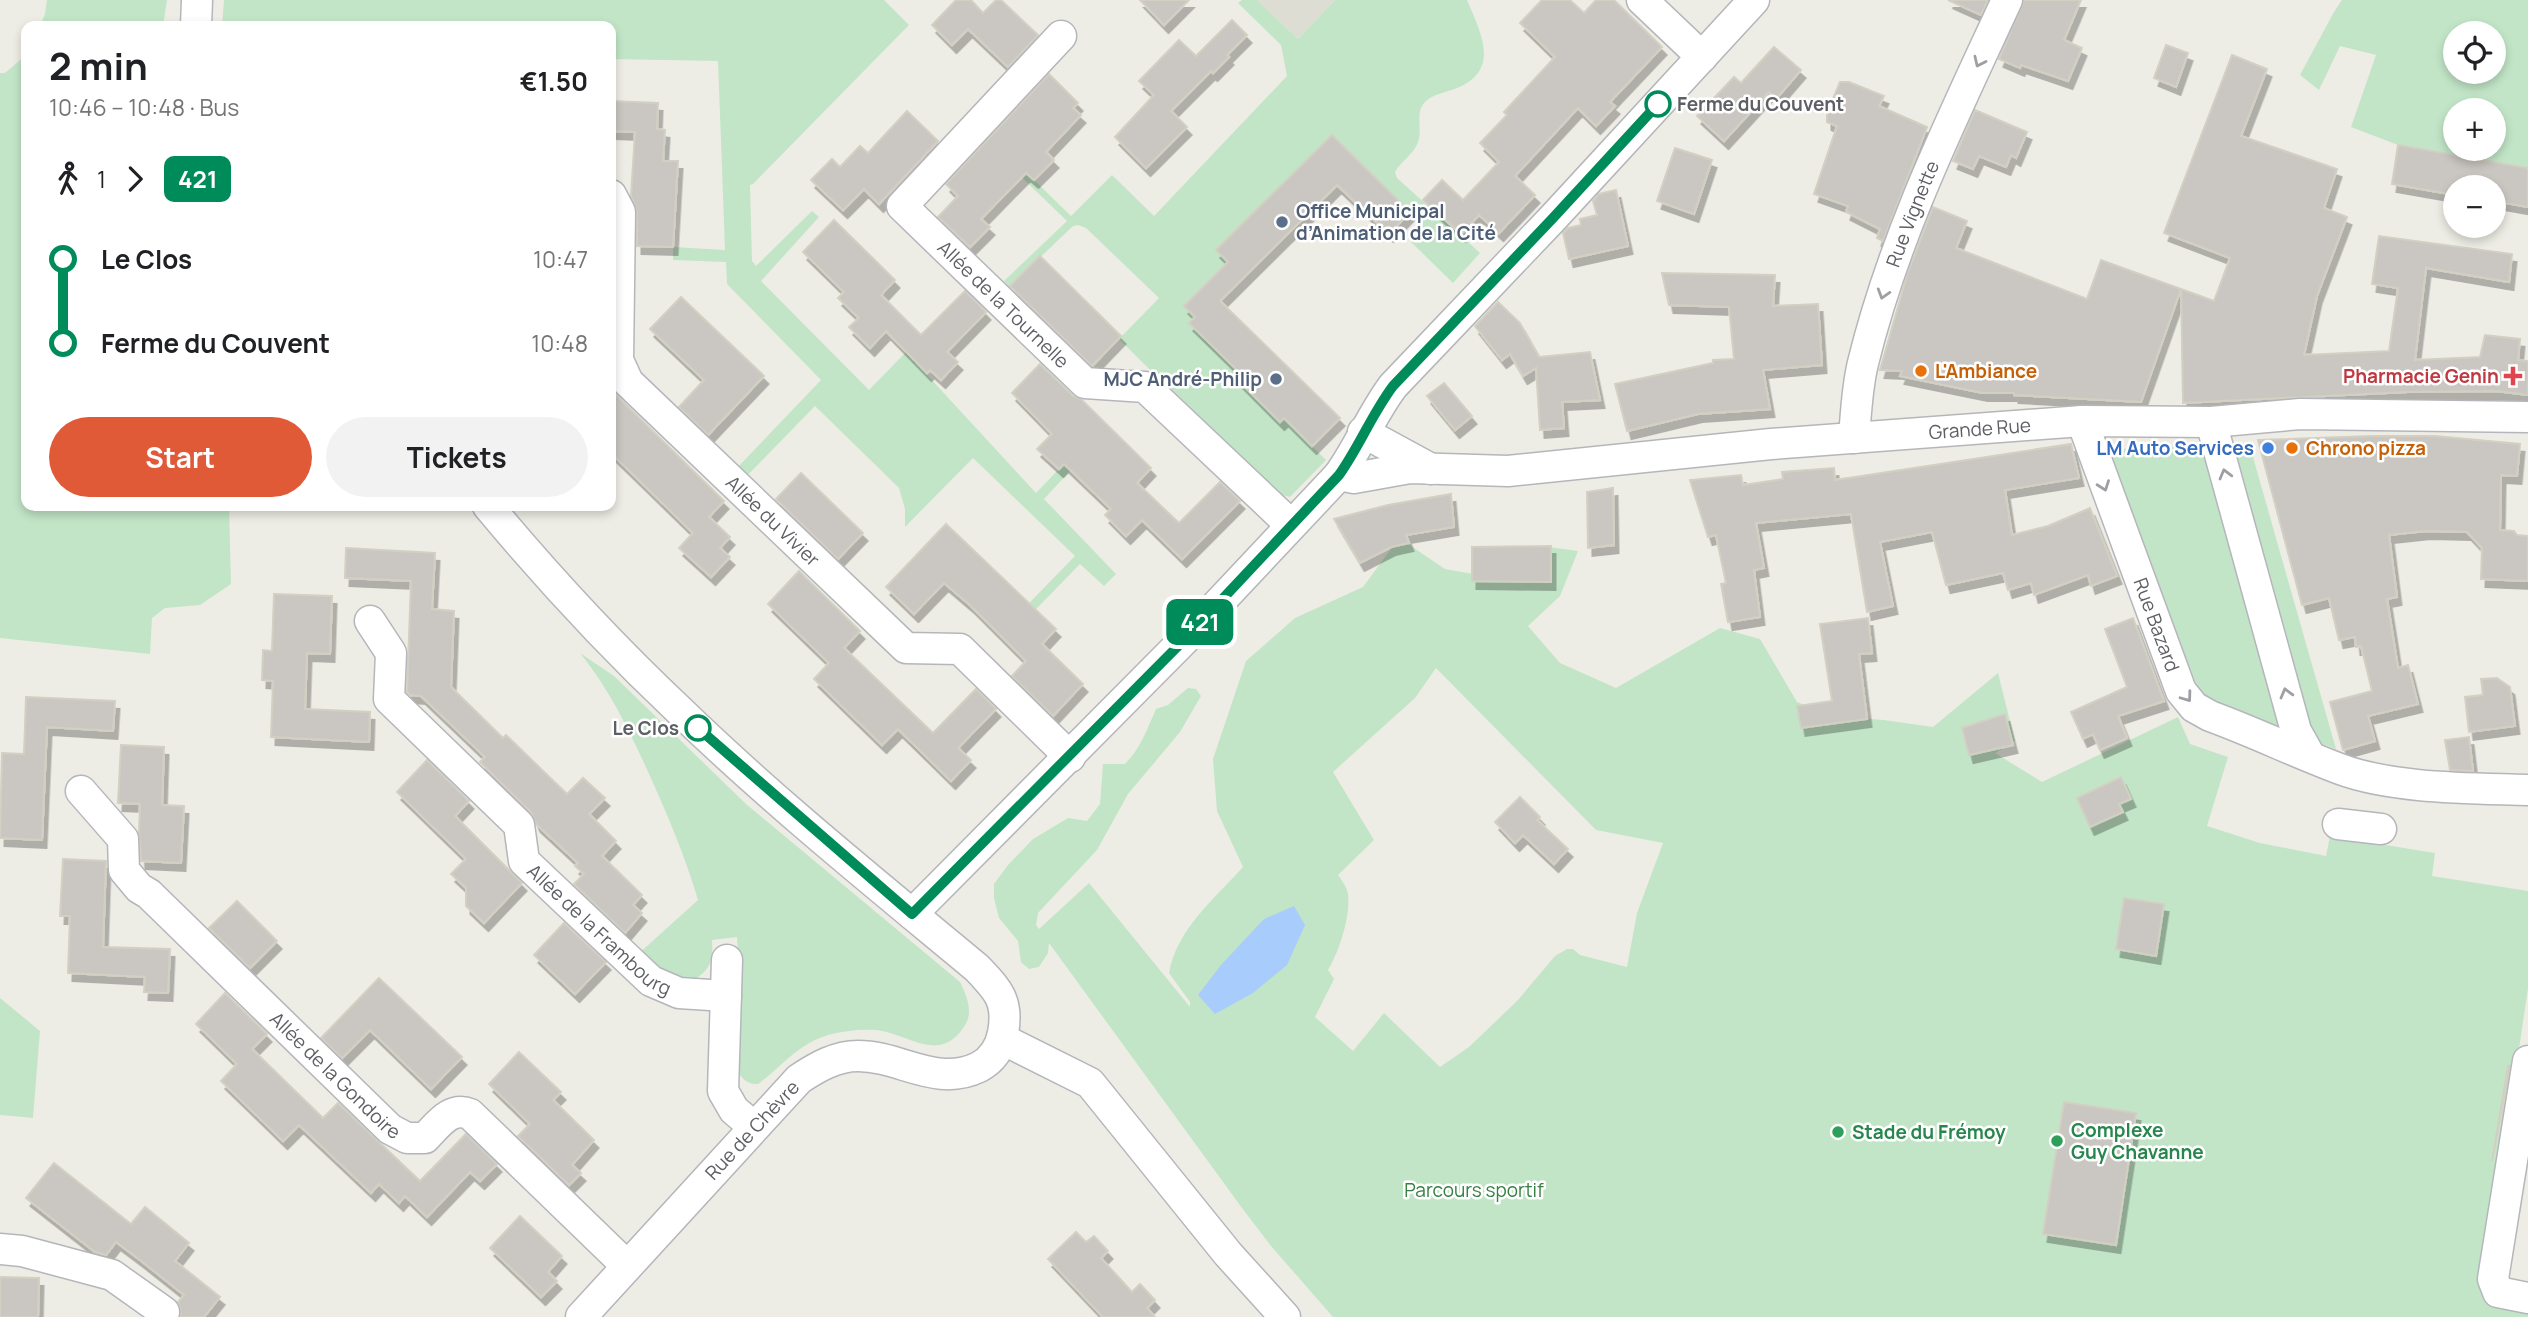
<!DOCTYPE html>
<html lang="en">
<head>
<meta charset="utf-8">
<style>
  :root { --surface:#fff; --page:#f2f2f2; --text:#202124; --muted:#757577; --accent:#e15a38 }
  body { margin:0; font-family:Manrope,sans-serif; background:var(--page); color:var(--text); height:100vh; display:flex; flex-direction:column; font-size:26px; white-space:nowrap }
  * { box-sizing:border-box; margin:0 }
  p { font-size:23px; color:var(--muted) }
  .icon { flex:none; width:38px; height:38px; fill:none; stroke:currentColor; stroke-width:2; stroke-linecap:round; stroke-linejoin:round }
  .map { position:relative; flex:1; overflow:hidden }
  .panel { position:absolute; left:21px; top:21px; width:595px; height:490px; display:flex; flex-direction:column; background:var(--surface); border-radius:14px; box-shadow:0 4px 10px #0003 }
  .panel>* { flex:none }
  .badge { padding:0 14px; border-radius:10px; font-size:24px; line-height:46px }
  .tools { position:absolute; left:2443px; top:21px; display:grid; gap:14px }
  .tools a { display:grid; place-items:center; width:63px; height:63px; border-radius:50%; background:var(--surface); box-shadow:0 4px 10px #0003; font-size:35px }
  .map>.badge { position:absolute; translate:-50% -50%; box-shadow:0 0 0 4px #fff }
  .legs { display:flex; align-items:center; gap:10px; height:77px; padding:0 28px; font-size:23px }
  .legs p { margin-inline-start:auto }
  .head { display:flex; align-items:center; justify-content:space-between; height:119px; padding:0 28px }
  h1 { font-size:38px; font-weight:700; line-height:52px }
  .primary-button { display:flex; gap:14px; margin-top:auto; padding:14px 28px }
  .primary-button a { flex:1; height:80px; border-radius:42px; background:var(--accent); color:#fff; font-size:28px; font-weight:700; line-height:80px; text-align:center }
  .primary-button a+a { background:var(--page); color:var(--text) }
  ul { padding:0 28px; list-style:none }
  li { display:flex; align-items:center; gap:24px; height:84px; font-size:26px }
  li i { display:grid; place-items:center; width:10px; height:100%; margin:0 9px; background:currentColor }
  li i::after { content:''; width:18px; height:18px; margin:-9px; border:5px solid; border-radius:50%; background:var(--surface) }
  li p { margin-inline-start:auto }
  li:first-child i { background:linear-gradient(#0000 50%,currentColor 0) }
  li:last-child i { background:linear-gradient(currentColor 50%,#0000 0) }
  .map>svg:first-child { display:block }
</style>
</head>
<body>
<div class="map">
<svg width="2528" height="1317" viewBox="0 0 2528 1317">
  <defs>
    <filter id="shadow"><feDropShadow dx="4.5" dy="8" stdDeviation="0" flood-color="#0004"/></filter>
  </defs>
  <rect width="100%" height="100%" fill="#eeede5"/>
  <!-- education -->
  <polygon fill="#deddd3" points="1257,0 1335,0 1298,39"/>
  <!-- green -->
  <g fill="#c2e5c7" fill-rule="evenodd">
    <polygon points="47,0 167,0 163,26 40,26 45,14"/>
    <polygon points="224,0 884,0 909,25 753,184 750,185 752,261 756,266 812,211 819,217 761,281 869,390 906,352 1036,493 1104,422 1110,428 1044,499 1116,574 1104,586 1080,564 1006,640 999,634 1075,556 973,458 905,527 905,509 899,488 815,406 744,479 735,470 821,380 727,284 726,262 673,260 673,247 725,250 718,61 611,59 611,26 222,26"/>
    <path d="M1242,0H1257L1298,39L1335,0H1467C1481,33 1501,70 1457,88C1447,92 1434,94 1426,101C1414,112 1423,128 1418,142C1414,154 1401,161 1395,172L1397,178L1480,253L1453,283L1411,242L1422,226L1332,135L1217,250L1228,262L1184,306L1195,317L1189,323L1236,369L1232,374L1280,421L1284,418L1326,460L1290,497L1274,493L1119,339L1159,298L1086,228L1078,225L1073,226L1009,287L1004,281L1067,221L982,139L987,134L1071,216L1112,175L1154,216L1287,76L1281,45L1238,3Z"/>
    <path d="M2342,0H2528V168L2398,145L2351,127L2376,55L2340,46L2319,90L2300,75L2334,12ZM2455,33H2494V72H2455ZM2455,110H2494V149H2455Z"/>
    <polygon points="26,55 26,506 229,506 231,584 200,605 165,608 152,618 150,654 0,638 0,73 5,73"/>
    <polygon points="2249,443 2336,749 2214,703 2198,689 2112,464 2113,455 2118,449"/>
    <path d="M1399,538L1445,569L1490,577L1549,547L1578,551L1560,596L1528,626L1560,663L1616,688L1720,628L1760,639L1797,702L1832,716L1884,720L1933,727L1998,673L2015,741L1995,753L2042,782L2178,717L2190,744L2228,757L2207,826L2260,843L2326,856L2330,836L2435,853L2432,876L2528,891V988L2483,1294L2528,1301V1317H1333L1271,1246L1242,1208L1049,943L1048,953L1039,967L1029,969L1021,962L1018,941L999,918L994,898V884L1008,865L1033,839L1068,818L1087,821L1100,804L1103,764H1125C1141,748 1147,729 1156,709L1168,705L1188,688L1196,689L1201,696L1180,732L1128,794L1097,850L1038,913L1036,925L1039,929L1089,883L1190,1007V1002L1169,973C1177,929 1214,899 1243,867L1217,811L1213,759L1246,661L1295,618L1363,587ZM1436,668L1596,830L1663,843L1637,913L1627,967L1580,955L1573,949H1567L1555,956L1518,1000L1469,1047L1440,1067L1384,1013L1353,1051L1315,1017L1334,979L1328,970C1339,953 1353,910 1347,890C1345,885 1341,879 1338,875L1374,840L1333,772L1415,698Z"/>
    <path d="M580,653L614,676L746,804L960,982C967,996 974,1013 964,1027C938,1065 908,1033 876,1030C860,1029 843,1031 828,1035C796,1045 783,1066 758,1084C747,1085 740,1077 736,1068L741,1007L737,937L712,940C714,964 708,973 686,984L636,956L698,900C685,856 668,816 649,774C630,732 610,690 580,653Z"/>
    <polygon points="0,998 40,1031 33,1118 0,1115"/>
  </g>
  <!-- water -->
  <polygon fill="#a8ccfb" points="1294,906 1305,925 1287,965 1253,993 1215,1014 1198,995 1221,965 1264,919"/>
  <!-- building -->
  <g fill="#cac7c2" stroke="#d3d0c3" stroke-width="2" filter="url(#shadow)">
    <polygon points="956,0 971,0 983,13 996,0 1001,0 1038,35 1008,67 968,29 952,45 932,25"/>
    <polygon points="1140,0 1189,0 1164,25"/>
    <polygon points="1542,0 1570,0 1584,13 1596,0 1614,0 1662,47 1610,102 1615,106 1596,126 1578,108 1515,176 1535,195 1499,233 1479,215 1461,234 1423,200 1442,180 1463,200 1499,162 1480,143 1507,115 1504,112 1555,57 1520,23"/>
    <polygon points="1948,0 1988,0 1981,15"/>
    <polygon points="2024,0 2081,0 2064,40 2082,48 2068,81 2021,65 2020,68 1999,59"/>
    <polygon points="1232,20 1247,35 1227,55 1229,57 1213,73 1211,71 1171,111 1187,127 1146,168 1115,137 1154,95 1139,81 1179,40 1196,56"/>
    <polygon points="2166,45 2188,53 2176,87 2154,78"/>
    <polygon points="1774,47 1801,70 1776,99 1769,92 1724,141 1697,116 1734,77 1741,83"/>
    <polygon points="2232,55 2267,69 2241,136 2337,169 2324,208 2347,217 2317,296 2304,355 2389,351 2398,288 2372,284 2379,236 2512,254 2509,282 2426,268 2415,360 2480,357 2485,335 2520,339 2518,360 2528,361 2528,395 2496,391 2408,392 2183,403 2181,289 2141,402 2014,395 2014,393 1983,393 1900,376 1902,371 1880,370 1907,275 1933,207 1967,221 1956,248 2087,299 2101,260 2214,301 2230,258 2164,233"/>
    <polygon points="1049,74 1078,103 1073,108 1081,115 1046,152 1054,160 1034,180 1026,173 981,219 990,227 970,247 938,217 958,196 946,184"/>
    <polygon points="1840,82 1849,82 1884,96 1879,106 1927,127 1883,241 1877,238 1880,229 1846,212 1848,206 1814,194 1837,126 1827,122 1827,113"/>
    <polygon points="611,101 658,103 657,129 665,130 663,161 678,161 673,247 637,246 637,212 631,196 635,132 611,131"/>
    <polygon points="1975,110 2027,132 2016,158 2011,155 2006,167 1979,156 1973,169 1953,161"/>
    <polygon points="907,111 938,141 879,204 864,189 843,210 811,180 832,159 840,167 860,146 868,153"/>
    <polygon points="1332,135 1410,212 1389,234 1337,185 1220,301 1340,418 1312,446 1284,418 1280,422 1232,374 1236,369 1189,323 1195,317 1184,306 1228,262 1216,250"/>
    <polygon points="2398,145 2528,168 2528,207 2494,201 2494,187 2455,187 2455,195 2392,184"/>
    <polygon points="1675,148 1712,160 1694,214 1657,201"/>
    <polygon points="1616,190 1628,246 1569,259 1563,233 1568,228 1581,225 1580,219 1597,215 1593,201 1599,194"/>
    <polygon points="834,220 895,280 881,295 921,335 965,291 986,312 947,352 958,362 941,380 930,370 927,373 886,331 870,348 849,327 859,318 838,298 844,292 803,252"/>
    <polygon points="1040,256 1121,336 1092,366 1010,286"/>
    <polygon points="1662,273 1775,275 1773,306 1818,304 1822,365 1763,370 1770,409 1698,414 1627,431 1615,384 1713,363 1713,360 1734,359 1729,307 1669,305"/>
    <polygon points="681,297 764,376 708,435 679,407 704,380 650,329"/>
    <polygon points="1498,302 1520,323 1539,357 1590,352 1600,400 1562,402 1564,428 1540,430 1536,368 1523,376 1510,354 1502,360 1475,326"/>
    <polygon points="1040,364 1073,396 1081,399 1151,468 1137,483 1179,523 1220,482 1240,501 1182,559 1142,520 1126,536 1105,515 1111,509 1064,464 1059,469 1037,449 1052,434 1012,393"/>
    <polygon points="1444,383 1472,416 1455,430 1427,396"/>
    <polygon points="611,390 724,501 709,517 730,537 720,548 730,557 711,577 679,548 693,533 611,453"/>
    <polygon points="2372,436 2435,436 2520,444 2517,476 2501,475 2500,530 2514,531 2517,535 2528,536 2528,581 2481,579 2482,548 2467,532 2426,531 2389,535 2397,597 2387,599 2398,668 2408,665 2418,704 2368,716 2375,741 2343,750 2330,702 2372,691 2361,646 2356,647 2355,637 2339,640 2329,598 2302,605 2258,440"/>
    <polygon points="2071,444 2079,478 2005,490 2012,535 2048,526 2090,508 2117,576 2091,586 2088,575 2034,595 2031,583 2008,590 2003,573 1946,585 1932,532 1880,542 1893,606 1867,612 1851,514 1756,523 1764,568 1754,570 1760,617 1728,622 1721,584 1726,583 1716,535 1708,537 1690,480 1741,475 1743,485 1783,479 1782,472 1834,468 1835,480"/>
    <polygon points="801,473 863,533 838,559 776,499"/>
    <polygon points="1613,488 1614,545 1588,548 1587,492"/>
    <polygon points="1451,494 1454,527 1406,535 1409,543 1391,547 1360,563 1334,519 1388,505"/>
    <polygon points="946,524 1056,629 1042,644 1083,684 1053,716 1012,676 1026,661 971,606 944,583 914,614 886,587"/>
    <polygon points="1551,546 1551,582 1472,581 1472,547"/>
    <polygon points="346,548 435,553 432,609 454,611 451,687 503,738 506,735 567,794 583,778 605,798 589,814 616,841 602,856 642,895 633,905 642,913 625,933 574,884 584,874 575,866 578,863 536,824 531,812 480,762 485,757 421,696 410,695 407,692 411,581 345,578"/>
    <polygon points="799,571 860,631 844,648 933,733 976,689 996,709 958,748 971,760 951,781 898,729 882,745 814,679 829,663 768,604"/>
    <polygon points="274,594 332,596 330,654 307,653 305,709 370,712 369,742 271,737 273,681 262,680 263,650 272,651"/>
    <polygon points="1868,618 1872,653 1859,654 1867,719 1801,728 1797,706 1832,701 1820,624"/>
    <polygon points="2133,618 2164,701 2118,716 2127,738 2100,750 2093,734 2083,739 2071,712 2127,687 2105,629"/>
    <polygon points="2497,678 2510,687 2515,726 2469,732 2465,697 2483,695 2481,679"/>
    <polygon points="26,697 115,701 113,731 47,727 42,840 0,838 2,753 24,754"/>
    <polygon points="2005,714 2013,745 1969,755 1962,728"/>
    <polygon points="2469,737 2473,771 2450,770 2445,740"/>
    <polygon points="121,745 164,747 162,805 184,806 181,863 141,861 139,833 140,804 118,803"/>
    <polygon points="427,760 469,801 455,816 522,883 484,923 466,906 466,888 451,874 466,859 397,792"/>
    <polygon points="2121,777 2131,799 2119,804 2123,812 2090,827 2077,798"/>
    <polygon points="1520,797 1540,817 1537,820 1568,849 1554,864 1523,835 1515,843 1495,822"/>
    <polygon points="63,859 106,861 103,947 170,949 168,993 144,992 145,977 68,973 70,916 60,916"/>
    <polygon points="2124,898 2164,904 2156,956 2116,949"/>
    <polygon points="237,901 277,941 250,968 209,928"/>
    <polygon points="564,923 606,962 575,994 534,955"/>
    <polygon points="379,978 462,1057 431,1089 370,1030 342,1058 321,1038"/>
    <polygon points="225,993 267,1034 252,1049 323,1118 338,1103 420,1181 466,1134 497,1164 480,1181 470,1172 427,1217 405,1196 399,1203 379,1184 371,1193 299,1125 283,1141 221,1081 237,1064 196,1024"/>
    <polygon points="519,1052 561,1092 553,1100 594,1140 572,1165 581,1173 569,1185 518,1136 530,1124 489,1084"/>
    <polygon points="2508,1066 2510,1066 2492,1161"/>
    <polygon points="2064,1102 2136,1113 2116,1245 2043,1234"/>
    <polygon points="54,1163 131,1224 145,1207 189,1243 175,1261 220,1297 204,1317 180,1317 181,1313 178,1302 184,1295 140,1260 116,1242 106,1255 95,1252 26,1198"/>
    <polygon points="520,1216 562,1256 548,1272 557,1281 541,1297 490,1248"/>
    <polygon points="1076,1232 1086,1242 1094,1236 1108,1251 1101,1258 1132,1292 1140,1284 1155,1300 1147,1308 1155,1317 1103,1317 1048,1259"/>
    <polygon points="0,1277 39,1278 38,1317 0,1317"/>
  </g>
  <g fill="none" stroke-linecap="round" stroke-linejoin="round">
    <!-- minor casing -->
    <g stroke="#b5b6bb" stroke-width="33">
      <g id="minor">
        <polyline points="1642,0 1702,57"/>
        <polyline points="196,26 197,0"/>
        <path id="s1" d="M1061,36L902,206L1085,383L1145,387L1290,524"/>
        <path id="s2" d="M611,195L620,212L618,360L628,382L906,648L960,649L1070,757"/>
        <path id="s3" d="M2082,421L2181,691L2194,707L2210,716C2254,732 2297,753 2340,769C2394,789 2471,788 2528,790"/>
        <polyline points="2211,422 2296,731 2310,756"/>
        <polyline points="1363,432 1431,469"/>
        <path id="s4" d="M1854,438C1856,413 1857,387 1863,363C1894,236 1952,119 2007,0"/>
        <path id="s5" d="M1339,475L1354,478L1410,468L1508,471L1771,444L2082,421L2211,422L2300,414L2528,417"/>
        <path d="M488,506C548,578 612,647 680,711C774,802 876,884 977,968C998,990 1009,1001 1003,1033C1000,1049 992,1060 979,1067C936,1088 901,1056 858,1056C836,1056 817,1067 799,1079L581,1317"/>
        <path id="s6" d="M370,621L391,653L389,699L519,825L524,861L651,981L679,993L726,996"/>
        <path id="s7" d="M81,791L123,839L124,870L139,888L149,894L390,1129L407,1138H425C438,1125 450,1106 470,1114L627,1266"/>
        <polyline points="2338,824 2381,829"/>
        <path d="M912,914L1183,641L1339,475C1359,447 1372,414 1393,386L1553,218L1754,0"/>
        <polyline points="727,960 723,1091 734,1110 754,1127"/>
        <polyline points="1002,1039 1090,1083 1228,1254 1285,1317"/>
        <polyline points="2528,1061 2493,1279 2498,1292 2528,1298"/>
        <polyline points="0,1249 22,1251 112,1275 164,1312"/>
      </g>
    </g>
    <!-- minor -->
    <use href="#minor" stroke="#fff" stroke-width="30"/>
  </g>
  <!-- one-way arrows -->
  <defs><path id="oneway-chevron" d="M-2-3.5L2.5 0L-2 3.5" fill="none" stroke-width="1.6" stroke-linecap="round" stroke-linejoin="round" transform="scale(1.75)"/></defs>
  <g stroke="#9e9fa2">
    <use href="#oneway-chevron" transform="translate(1979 62) rotate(115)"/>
    <use href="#oneway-chevron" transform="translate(1883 294) rotate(107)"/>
    <use href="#oneway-chevron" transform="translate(2225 474) rotate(-105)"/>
    <use href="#oneway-chevron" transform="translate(2104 486) rotate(70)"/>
    <use href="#oneway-chevron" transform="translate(2286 693) rotate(-105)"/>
    <use href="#oneway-chevron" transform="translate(2187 697) rotate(54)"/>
  </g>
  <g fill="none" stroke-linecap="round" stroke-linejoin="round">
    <!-- line-1 casing -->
    <g stroke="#fff" stroke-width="16">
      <path id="line-1" d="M698,728L912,914L1183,641L1339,475C1359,447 1372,414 1393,386L1553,218L1658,104"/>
    </g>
    <!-- line-1 -->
    <use href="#line-1" stroke="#008b5a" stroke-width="10"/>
  </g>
  <!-- markers -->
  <g fill="#fff" stroke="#008b5a" stroke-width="3.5">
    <circle cx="1658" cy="104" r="12"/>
    <circle cx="698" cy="728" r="12"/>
  </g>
  <g fill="#5c6f8a" stroke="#fff" stroke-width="2.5">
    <circle cx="1282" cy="222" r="7"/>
    <circle cx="1276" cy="379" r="7"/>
  </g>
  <g fill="#e8710a" stroke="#fff" stroke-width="2.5">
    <circle cx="1921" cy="371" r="7"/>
    <circle cx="2292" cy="448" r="7"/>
  </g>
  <path fill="#e0444e" stroke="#fff" stroke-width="2.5" d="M2509.5 365.5h7v7h7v7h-7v7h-7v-7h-7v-7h7z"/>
  <circle fill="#3f7fe0" stroke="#fff" stroke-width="2.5" cx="2268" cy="448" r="7"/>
  <g fill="#2e9e5b" stroke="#fff" stroke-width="2.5">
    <circle cx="1838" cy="1132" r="7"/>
    <circle cx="2057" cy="1141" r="7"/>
  </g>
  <g text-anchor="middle" stroke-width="5" stroke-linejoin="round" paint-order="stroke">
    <!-- stop labels -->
    <g font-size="19" font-weight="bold" fill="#5d5f64" stroke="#fff" text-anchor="start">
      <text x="1677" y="111">Ferme du Couvent</text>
      <text x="679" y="735" text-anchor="end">Le Clos</text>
    </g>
    <!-- service labels -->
    <g font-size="19" font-weight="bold" fill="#4e5e75" stroke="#fff" text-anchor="start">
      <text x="1296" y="218">Office Municipal<tspan x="1296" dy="22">d’Animation de la Cité</tspan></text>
      <text x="1262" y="386" text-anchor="end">MJC André-Philip</text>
    </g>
    <!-- street labels -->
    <g font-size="19" fill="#5d5f64" stroke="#fff">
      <text dy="7" stroke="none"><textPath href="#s4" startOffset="233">Rue Vignette</textPath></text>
      <text dy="7" stroke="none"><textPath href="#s1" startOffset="374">Allée de la Tournelle</textPath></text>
      <text dy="7" stroke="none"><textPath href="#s5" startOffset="644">Grande Rue</textPath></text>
      <text dy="7" stroke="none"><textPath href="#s2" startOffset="392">Allée du Vivier</textPath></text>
      <text dy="7" stroke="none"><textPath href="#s3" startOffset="217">Rue Bazard</textPath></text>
      <text dy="7" stroke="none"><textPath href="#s6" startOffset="404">Allée de la Frambourg</textPath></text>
      <text dy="7" stroke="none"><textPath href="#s7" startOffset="390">Allée de la Gondoire</textPath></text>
      <text transform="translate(752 1130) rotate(-47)" y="7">Rue de Chèvre</text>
    </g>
    <!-- food labels -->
    <g font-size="19" font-weight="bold" fill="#c56008" stroke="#fff" text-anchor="start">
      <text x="1935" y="378">L'Ambiance</text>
      <text x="2306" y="455">Chrono pizza</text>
    </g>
    <!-- health labels -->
    <g font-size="19" font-weight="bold" fill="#be3a42" stroke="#fff" text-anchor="end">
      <text x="2499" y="383">Pharmacie Genin</text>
    </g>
    <!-- shop labels -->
    <g font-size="19" font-weight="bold" fill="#366cbe" stroke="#fff" text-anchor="end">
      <text x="2254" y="455">LM Auto Services</text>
    </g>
    <!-- leisure labels -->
    <g font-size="19" font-weight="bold" fill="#27864d" stroke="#fff" text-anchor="start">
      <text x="2071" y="1137">Complexe<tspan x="2071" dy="22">Guy Chavanne</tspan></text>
      <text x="1852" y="1139">Stade du Frémoy</text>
    </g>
    <!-- park labels -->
    <g font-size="19" fill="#388044" stroke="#fff">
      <text x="1474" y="1197">Parcours sportif</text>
    </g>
  </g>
</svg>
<div class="tools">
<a><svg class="icon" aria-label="locate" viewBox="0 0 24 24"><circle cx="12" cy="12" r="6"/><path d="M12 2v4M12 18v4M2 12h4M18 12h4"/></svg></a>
<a>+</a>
<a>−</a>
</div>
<b class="badge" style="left:1200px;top:622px;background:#008b5a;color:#fff">421</b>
<section class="panel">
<div class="head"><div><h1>2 min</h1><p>10:46 – 10:48 · Bus</p></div><b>€1.50</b></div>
<div class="legs"><svg class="icon" aria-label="walk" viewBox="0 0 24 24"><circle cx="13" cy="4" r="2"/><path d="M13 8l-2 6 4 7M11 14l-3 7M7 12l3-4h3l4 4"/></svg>1<svg class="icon" aria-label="forward" viewBox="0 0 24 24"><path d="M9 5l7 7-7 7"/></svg><b class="badge" style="background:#008b5a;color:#fff">421</b></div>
<ul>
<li><i style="color:#008b5a"></i><b>Le Clos</b><p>10:47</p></li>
<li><i style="color:#008b5a"></i><b>Ferme du Couvent</b><p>10:48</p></li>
</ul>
<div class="primary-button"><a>Start</a><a>Tickets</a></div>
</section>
</div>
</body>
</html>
